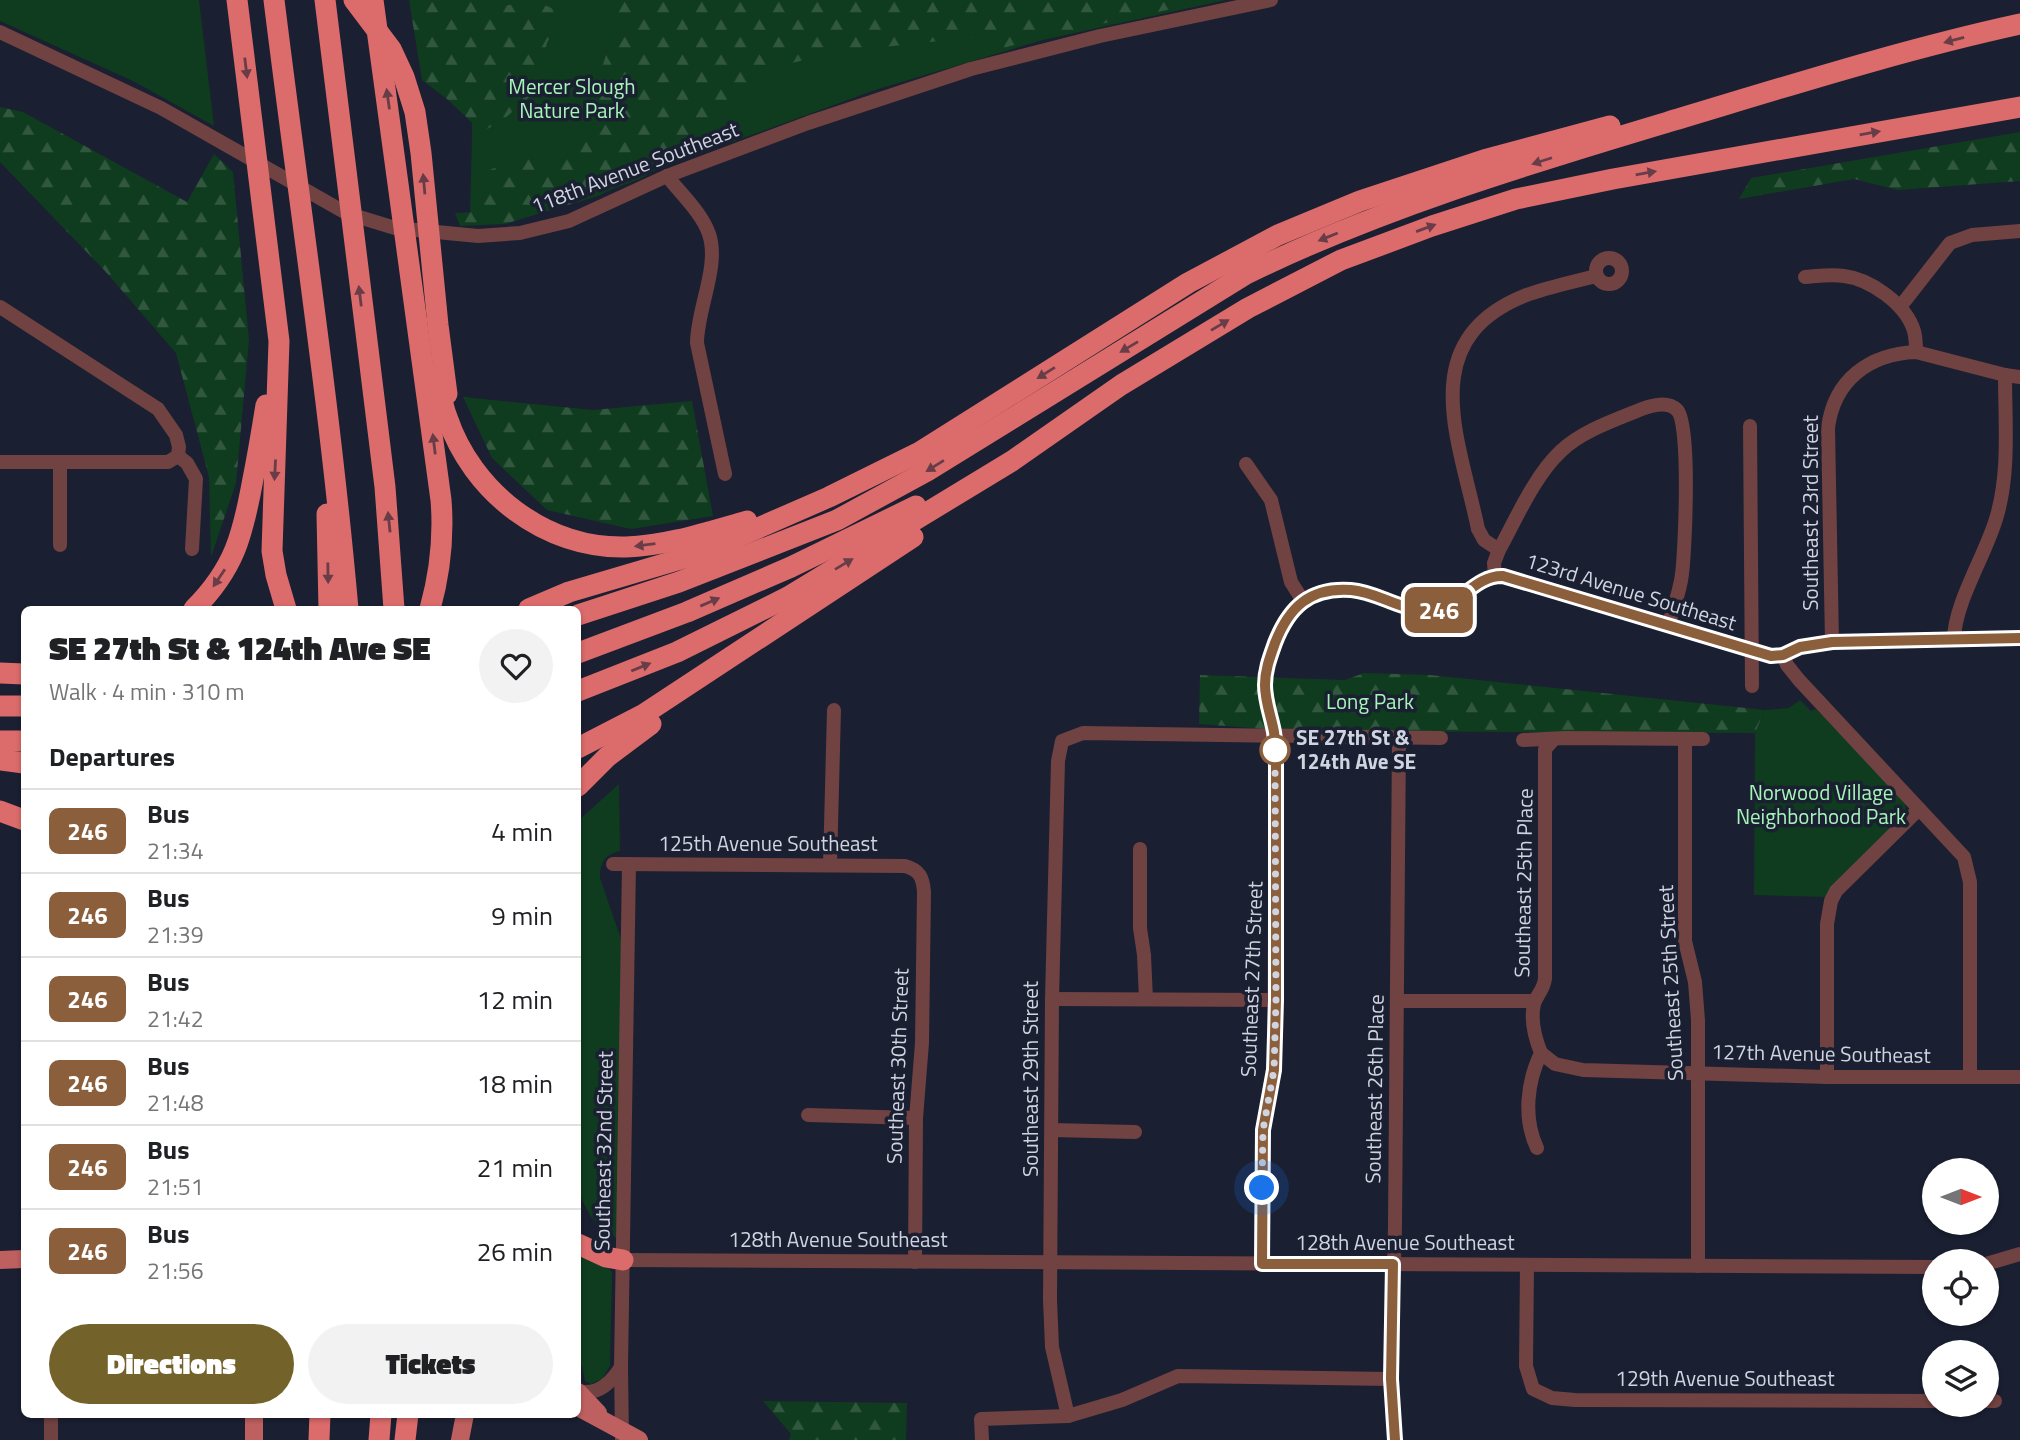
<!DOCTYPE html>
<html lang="en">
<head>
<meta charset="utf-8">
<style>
  :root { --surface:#fff; --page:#f2f2f2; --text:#202124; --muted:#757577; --line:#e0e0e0; --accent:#73632b }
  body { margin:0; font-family:"Titillium Web",sans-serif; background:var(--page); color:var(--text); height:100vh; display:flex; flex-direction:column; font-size:26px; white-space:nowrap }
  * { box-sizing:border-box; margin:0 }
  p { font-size:23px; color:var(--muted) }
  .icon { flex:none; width:38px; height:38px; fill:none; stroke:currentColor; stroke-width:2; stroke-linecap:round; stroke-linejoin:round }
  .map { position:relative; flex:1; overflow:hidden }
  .drawer { position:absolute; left:21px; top:606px; width:560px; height:812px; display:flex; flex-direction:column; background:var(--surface); border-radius:10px; box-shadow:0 2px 5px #0004 }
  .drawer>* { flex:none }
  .badge { padding:0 14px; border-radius:10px; font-size:24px; line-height:46px }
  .needle { width:46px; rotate:90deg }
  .fabs { position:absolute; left:1922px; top:1158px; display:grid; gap:14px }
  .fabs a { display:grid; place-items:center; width:77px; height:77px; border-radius:50%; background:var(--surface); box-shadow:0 2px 5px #0004; font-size:35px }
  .you { position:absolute; width:35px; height:35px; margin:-18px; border:5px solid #fff; border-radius:50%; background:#1a73e8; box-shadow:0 0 0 10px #1a73e833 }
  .map>.badge { position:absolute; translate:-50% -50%; box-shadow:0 0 0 4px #fff }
  h2 { padding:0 28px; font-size:26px; line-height:63px }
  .round { display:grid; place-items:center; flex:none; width:74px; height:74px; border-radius:37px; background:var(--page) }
  .headline { display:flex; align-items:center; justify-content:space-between; height:119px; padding:0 28px }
  h1 { font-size:33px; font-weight:800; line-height:52px }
  .primary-button { display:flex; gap:14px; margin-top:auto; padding:14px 28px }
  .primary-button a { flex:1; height:80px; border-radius:42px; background:var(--accent); color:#fff; font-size:28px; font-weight:800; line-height:80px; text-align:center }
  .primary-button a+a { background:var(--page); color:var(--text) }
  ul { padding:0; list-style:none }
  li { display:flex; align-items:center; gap:21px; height:84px; padding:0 28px; border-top:2px solid var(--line) }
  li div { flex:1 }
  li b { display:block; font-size:26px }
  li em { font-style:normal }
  li .badge { min-width:77px; font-weight:700; text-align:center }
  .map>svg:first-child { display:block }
</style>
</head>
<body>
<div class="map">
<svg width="2020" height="1440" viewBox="0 0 2020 1440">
  <defs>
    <pattern id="forest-firs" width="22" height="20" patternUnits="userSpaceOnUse" patternTransform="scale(1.75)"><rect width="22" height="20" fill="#0f3c1e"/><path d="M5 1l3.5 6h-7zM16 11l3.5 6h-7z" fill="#31573e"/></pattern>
  </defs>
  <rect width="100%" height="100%" fill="#1a1f31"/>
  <!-- green -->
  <g fill="#0f3c1e">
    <polygon points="0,0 199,0 214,126 133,81 0,21"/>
    <polygon points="475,0 1226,0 1043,40 878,89 658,169 640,179 571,204 514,220 470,218"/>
    <polygon points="1800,700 1811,711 1816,709 1905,801 1906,813 1840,879 1825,897 1754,895 1755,733 1765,710 1789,708"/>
    <path d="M619,784L620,851C604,855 600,863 600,878L623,945L617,1239L591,1217L578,1192V821Z"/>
    <polygon points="578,1253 606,1263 612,1273 610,1366 602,1379 591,1384 585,1381 582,1366 578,1361"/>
  </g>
  <!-- forest -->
  <g fill="url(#forest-firs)">
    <path d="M409,0H492L501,7C528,0 537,0 561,13L547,43L536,91L503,120L482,132L448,100L422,80Z"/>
    <polygon points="618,0 1199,0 1181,7 1064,32 988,52 975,37 839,52 783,65 714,129 675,158 598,196 505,224 460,226 455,213 476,212 482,203 489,170 523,158 566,152 588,113 610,42"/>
    <polygon points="0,107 23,112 187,202 214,154 233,172 249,340 236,483 211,557 209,477 176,353 105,271 0,162"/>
    <polygon points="2020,132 2020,181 1898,190 1854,179 1739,199 1751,178"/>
    <polygon points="463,397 593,410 692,401 713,516 631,529 547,510 492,458"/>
    <polygon points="1364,673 1430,675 1765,710 1755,733 1294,731 1199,724 1200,675 1345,680"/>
    <polygon points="763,1401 907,1403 906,1440 789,1440 791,1434"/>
  </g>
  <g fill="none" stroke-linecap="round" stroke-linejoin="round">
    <!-- minor -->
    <g stroke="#704241" stroke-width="14">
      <polyline points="0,32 161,108 346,213 395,228 478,236 520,233 569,221 667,176 808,123 971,69 1100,36 1271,0"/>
      <path d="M667,176C681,194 702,213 709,234C720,266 697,309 697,343L725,474"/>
      <circle cx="1609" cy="271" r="13"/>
      <path d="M1805,277C1818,276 1831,274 1844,276C1870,279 1906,304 1914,331C1916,338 1916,345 1916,352"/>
      <polyline points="0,307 158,409 176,435 179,447 178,456"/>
      <polyline points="1900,307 1950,243 1972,235 2020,231"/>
      <polyline points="1750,426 1752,686"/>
      <polyline points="178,456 187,463 196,479 192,549"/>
      <polyline points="0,462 168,462 178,456"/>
      <polyline points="60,463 60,545"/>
      <polyline points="1246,464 1271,500 1291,582 1303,601"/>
      <path d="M1499,550L1484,540L1478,529C1460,441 1413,341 1524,296C1547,287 1573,282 1596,276"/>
      <path d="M1495,576L1494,563L1499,550C1516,519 1535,475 1561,451C1581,432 1612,421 1637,411C1648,406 1667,400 1677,410C1691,423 1685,551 1682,574C1680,592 1673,609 1668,626"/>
      <path d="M1954,640C1954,604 1985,556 1996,519C2010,474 2005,423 2005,375"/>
      <path d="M1832,642L1828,428C1834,380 1869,354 1916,352L2005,375L2020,377"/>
      <polyline points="1783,655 1787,665 1799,680 1964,857 1970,882 1970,1077"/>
      <polyline points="1685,739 1685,941 1695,982 1698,1020 1698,1266"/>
      <polyline points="1523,740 1565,738 1703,739"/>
      <polyline points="1140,849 1140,928 1144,955 1146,999"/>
      <path d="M613,864L905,866C920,870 923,878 924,892L922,1043L916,1118L915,1262"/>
      <polyline points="830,865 834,710"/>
      <polyline points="1052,999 1276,1000"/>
      <polyline points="1397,1001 1534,1001"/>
      <polyline points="1541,1053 1555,1064 1583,1070 1827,1077 2020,1077"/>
      <polyline points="1827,1077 1827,924 1831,901 1836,891 1919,809"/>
      <polyline points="808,1115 916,1118"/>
      <polyline points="1052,1130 1135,1132"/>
      <path d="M1537,1148C1523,1118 1527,1082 1541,1053C1535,1038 1530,1021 1534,1004C1536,995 1543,992 1545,979V749L1554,739"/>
      <polyline points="623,1260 1934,1267"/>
      <path d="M1262,1264L1263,1130L1274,1063L1276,769C1276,758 1276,748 1275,737C1273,719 1265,703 1265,685C1265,670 1270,657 1275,643C1288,607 1310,587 1351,590C1378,592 1400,610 1427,610C1458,610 1473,575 1503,576L1771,656L1783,655L1800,647L1832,642L2020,638"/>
      <polyline points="1986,1264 2020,1254"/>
      <polyline points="1527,1265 1526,1366 1533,1389 1552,1398 1575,1400 1934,1401"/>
      <path d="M578,1391C597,1396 611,1383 621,1367"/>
      <polyline points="1986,1401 1995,1401"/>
      <polyline points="1068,1416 1052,1347 1050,1300 1052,999 1058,761 1062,741 1083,733 1441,738"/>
      <polyline points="622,1439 621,1367 629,864"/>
      <polyline points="51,1440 51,1414"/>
      <polyline points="982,1440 981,1419 1068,1416 1122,1400 1178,1376 1391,1379"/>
      <path d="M1395,1440C1387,1368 1394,1296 1395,1224L1399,738"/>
    </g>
    <!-- major -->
    <g stroke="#be605f" stroke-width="18">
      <polyline points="0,1260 24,1259"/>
      <polyline points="578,1392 598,1413"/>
      <polyline points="578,1407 639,1440"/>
      <polyline points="254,1440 254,1414"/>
      <polyline points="460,1440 465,1414"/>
    </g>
    <!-- highway -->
    <g stroke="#dc6b6b" stroke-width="21">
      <polyline points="237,0 279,341 272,551 276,575 286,609"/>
      <path d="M274,0C299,203 330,405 348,609"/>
      <polyline points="325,0 385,487 394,609"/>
      <polyline points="354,0 391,49 404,77 415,112 421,153 438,325 447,394"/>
      <path d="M373,0L441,500C444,537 440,573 430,609"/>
      <path d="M438,380C441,392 442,405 447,417C472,492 545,549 626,547C666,546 708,532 747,521"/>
      <polyline points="327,514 329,609"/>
      <path d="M194,609C235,568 243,534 253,479C258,454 262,430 266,405"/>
      <polyline points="529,609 569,592 701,553 829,497 920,452 1188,283 1278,235 1360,201 1484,160 1610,126"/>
      <path d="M578,615L679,582L837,520L927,471L1246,274C1381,208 1525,165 1668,122C1785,87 1901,50 2020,24"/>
      <polyline points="578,653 687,612 791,567 916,506"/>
      <polyline points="0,673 24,674"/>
      <polyline points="578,691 677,652 788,597 1012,461 1121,385 1248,308 1341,260 1432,226 1516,199 1613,179 2020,107"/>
      <polyline points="0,706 24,706"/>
      <polyline points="0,741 24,741"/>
      <polyline points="578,748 644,714 913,537"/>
      <polyline points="0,760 24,763"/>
      <polyline points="578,786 607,757 651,724"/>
      <polyline points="0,811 24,820"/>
      <polyline points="578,1244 606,1257 623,1260"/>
      <polyline points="319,1440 320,1414"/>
      <polyline points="379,1440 381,1414"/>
      <polyline points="405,1440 408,1414"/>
    </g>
  </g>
  <!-- one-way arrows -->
  <defs><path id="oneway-solid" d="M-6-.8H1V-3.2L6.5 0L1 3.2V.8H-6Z" transform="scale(1.75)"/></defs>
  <g fill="#683d48">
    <use href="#oneway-solid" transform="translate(1954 40) rotate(165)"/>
    <use href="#oneway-solid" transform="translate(246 68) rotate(83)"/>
    <use href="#oneway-solid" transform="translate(388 99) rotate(-98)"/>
    <use href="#oneway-solid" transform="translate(1870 133) rotate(-10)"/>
    <use href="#oneway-solid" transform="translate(1542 161) rotate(162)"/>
    <use href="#oneway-solid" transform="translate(1646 173) rotate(-10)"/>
    <use href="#oneway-solid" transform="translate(424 184) rotate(-95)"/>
    <use href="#oneway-solid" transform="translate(1426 228) rotate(-20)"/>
    <use href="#oneway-solid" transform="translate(1328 237) rotate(158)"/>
    <use href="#oneway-solid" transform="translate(360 296) rotate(-97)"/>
    <use href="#oneway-solid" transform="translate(1220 325) rotate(-31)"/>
    <use href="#oneway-solid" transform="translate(1129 347) rotate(149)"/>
    <use href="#oneway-solid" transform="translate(1046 373) rotate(148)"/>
    <use href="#oneway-solid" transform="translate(434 444) rotate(-97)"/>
    <use href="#oneway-solid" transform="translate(935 466) rotate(148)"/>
    <use href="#oneway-solid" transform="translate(275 470) rotate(93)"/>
    <use href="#oneway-solid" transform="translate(389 522) rotate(-96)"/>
    <use href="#oneway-solid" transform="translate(645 545) rotate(173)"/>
    <use href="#oneway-solid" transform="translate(844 564) rotate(-31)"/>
    <use href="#oneway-solid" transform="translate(328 573) rotate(89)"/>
    <use href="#oneway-solid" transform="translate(219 578) rotate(124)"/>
    <use href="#oneway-solid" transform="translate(710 602) rotate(-23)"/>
    <use href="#oneway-solid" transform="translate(641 667) rotate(-22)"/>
  </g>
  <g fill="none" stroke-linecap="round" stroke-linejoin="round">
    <!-- line casing -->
    <g stroke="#fff" stroke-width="16">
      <path id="line" d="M1395,1440L1391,1379L1393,1264H1262L1263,1130L1274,1070L1276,1000V769C1276,757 1276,744 1274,732C1271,716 1265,701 1265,685C1265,670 1270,657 1275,643C1289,607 1310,587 1351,590C1378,592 1400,611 1428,610C1458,610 1473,575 1503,576L1771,656L1783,655L1800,647L1832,642L2020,638"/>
    </g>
    <!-- line -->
    <use href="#line" stroke="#8b5e3c" stroke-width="10"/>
    <!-- walk -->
    <polyline stroke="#d0d4e0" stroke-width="7" stroke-dasharray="0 12.6" points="1262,1188 1263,1130 1274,1070 1276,1000 1275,750"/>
  </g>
  <!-- markers -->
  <circle fill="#fff" stroke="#8b5e3c" stroke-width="3.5" cx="1275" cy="750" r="14"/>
  <g text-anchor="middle" stroke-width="7" stroke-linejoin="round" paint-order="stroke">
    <!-- park labels -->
    <g font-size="21" fill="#a6f4b8" stroke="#1a1f31">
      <text x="572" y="94">Mercer Slough<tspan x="572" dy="24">Nature Park</tspan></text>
      <text x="1370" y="709">Long Park</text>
      <text x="1821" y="800">Norwood Village<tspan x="1821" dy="24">Neighborhood Park</tspan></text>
    </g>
    <!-- street labels -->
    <g font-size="21" fill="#d0d4e0" stroke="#1a1f31">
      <text transform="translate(635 168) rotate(-21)" y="7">118th Avenue Southeast</text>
      <text transform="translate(1811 513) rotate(-90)" y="7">Southeast 23rd Street</text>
      <text transform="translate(1631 592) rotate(17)" y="7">123rd Avenue Southeast</text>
      <text x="768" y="851">125th Avenue Southeast</text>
      <text transform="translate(1524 883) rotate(-89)" y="7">Southeast 25th Place</text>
      <text transform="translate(1252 979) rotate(-88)" y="7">Southeast 27th Street</text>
      <text transform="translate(1671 983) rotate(-93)" y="7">Southeast 25th Street</text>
      <text transform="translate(1821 1054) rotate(1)" y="7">127th Avenue Southeast</text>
      <text transform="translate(898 1066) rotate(-88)" y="7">Southeast 30th Street</text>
      <text transform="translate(1031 1079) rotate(-90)" y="7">Southeast 29th Street</text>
      <text transform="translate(1375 1089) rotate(-89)" y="7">Southeast 26th Place</text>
      <text transform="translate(604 1151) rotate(-89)" y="7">Southeast 32nd Street</text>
      <text x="838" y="1247">128th Avenue Southeast</text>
      <text x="1405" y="1250">128th Avenue Southeast</text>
      <text x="1725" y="1386">129th Avenue Southeast</text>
    </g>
    <!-- stop labels -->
    <g font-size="21" font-weight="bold" fill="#d0d4e0" stroke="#1a1f31" text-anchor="start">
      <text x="1296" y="745">SE 27th St &amp;<tspan x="1296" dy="24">124th Ave SE</tspan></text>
    </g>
  </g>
</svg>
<div class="fabs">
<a><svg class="needle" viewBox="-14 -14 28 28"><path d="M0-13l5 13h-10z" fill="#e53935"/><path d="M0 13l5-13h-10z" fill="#757577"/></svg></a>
<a><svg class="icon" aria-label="locate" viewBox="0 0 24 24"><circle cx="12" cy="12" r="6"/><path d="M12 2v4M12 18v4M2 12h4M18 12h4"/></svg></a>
<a><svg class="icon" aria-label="layers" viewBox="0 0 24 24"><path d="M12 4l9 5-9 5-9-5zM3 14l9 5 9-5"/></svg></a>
</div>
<div class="you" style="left:1262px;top:1188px"></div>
<b class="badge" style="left:1439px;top:610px;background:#8b5e3c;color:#fff">246</b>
<section class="drawer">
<div class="headline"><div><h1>SE 27th St &amp; 124th Ave SE</h1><p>Walk · 4 min · 310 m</p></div><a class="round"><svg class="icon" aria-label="heart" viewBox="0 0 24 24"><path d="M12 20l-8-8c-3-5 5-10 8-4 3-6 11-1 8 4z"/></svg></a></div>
<h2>Departures</h2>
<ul>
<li><span class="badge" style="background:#8b5e3c;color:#fff">246</span><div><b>Bus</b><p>21:34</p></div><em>4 min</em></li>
<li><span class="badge" style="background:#8b5e3c;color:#fff">246</span><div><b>Bus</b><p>21:39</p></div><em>9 min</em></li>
<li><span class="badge" style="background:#8b5e3c;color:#fff">246</span><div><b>Bus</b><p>21:42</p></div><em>12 min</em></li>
<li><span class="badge" style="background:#8b5e3c;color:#fff">246</span><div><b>Bus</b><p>21:48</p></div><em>18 min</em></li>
<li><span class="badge" style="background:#8b5e3c;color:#fff">246</span><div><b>Bus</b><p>21:51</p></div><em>21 min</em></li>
<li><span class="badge" style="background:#8b5e3c;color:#fff">246</span><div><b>Bus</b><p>21:56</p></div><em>26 min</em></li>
</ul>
<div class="primary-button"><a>Directions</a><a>Tickets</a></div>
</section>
</div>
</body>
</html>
